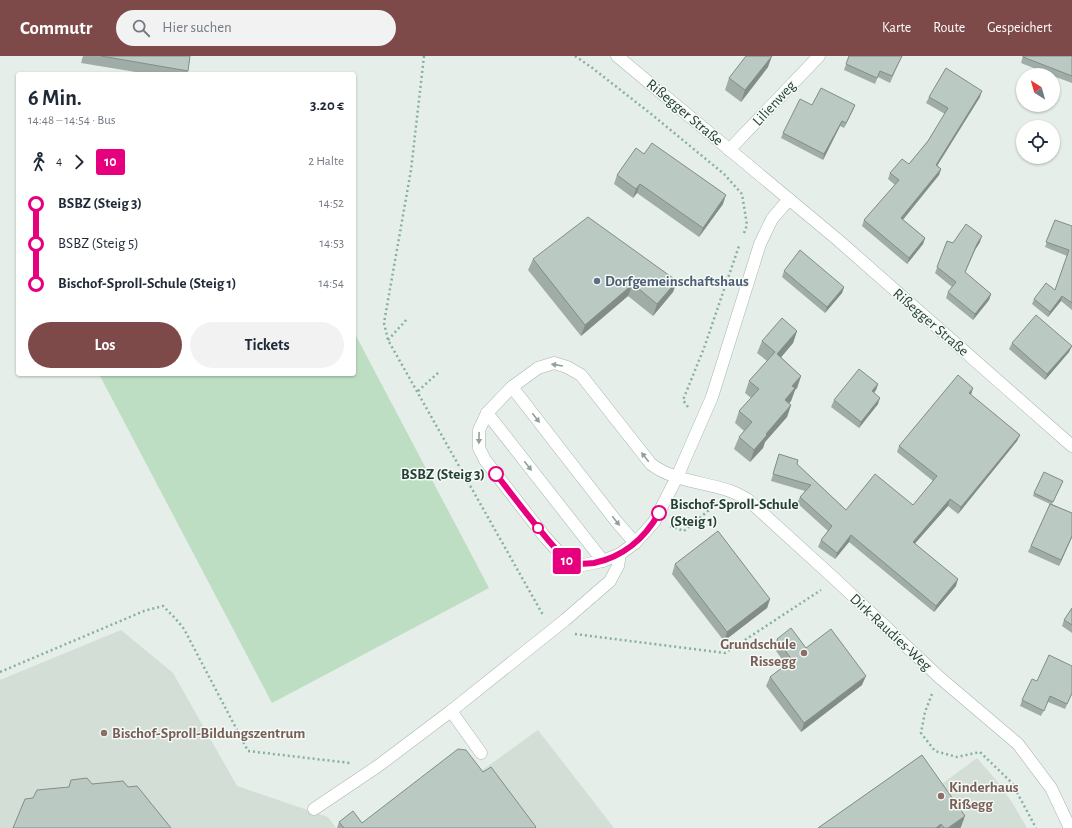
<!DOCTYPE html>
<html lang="de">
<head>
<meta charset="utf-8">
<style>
  :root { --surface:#fff; --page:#f2f2f3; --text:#1f2937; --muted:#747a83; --accent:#7d4a49 }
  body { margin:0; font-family:"Alegreya Sans",sans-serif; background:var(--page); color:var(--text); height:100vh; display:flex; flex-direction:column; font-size:15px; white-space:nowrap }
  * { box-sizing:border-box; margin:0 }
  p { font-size:13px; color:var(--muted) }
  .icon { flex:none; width:22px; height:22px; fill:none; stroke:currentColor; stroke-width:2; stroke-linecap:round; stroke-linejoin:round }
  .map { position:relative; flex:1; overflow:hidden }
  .details { position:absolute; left:16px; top:16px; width:340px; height:304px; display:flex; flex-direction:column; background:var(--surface); border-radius:4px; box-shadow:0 1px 3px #0004 }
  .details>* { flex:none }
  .badge { padding:0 8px; border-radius:3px; font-size:14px; line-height:26px }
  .needle { width:26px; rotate:323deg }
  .tools { position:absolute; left:1016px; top:12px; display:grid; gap:8px }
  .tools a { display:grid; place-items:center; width:44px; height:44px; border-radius:50%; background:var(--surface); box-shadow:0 1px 3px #0004; font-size:20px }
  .map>.badge { position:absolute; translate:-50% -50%; box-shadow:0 0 0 2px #fff }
  .legs { display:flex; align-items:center; gap:6px; height:44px; padding:0 12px; font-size:13px }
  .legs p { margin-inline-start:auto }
  .summary { display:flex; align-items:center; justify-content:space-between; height:68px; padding:0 12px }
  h1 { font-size:22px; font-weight:700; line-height:30px }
  .button { display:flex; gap:8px; margin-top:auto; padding:8px 12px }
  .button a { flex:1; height:46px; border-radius:24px; background:var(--accent); color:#fff; font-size:16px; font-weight:700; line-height:46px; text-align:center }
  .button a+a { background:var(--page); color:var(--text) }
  ul { padding:0 12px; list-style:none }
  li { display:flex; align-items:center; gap:14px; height:40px; font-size:15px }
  li i { display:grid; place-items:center; width:6px; height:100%; margin:0 5px; background:currentColor }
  li i::after { content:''; width:10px; height:10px; margin:-5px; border:3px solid; border-radius:50%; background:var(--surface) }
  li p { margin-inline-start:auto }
  li:first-child i { background:linear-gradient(#0000 50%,currentColor 0) }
  li:last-child i { background:linear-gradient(currentColor 50%,#0000 0) }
  header { display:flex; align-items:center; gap:24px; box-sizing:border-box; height:56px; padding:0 20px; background:var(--accent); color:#fff }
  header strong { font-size:19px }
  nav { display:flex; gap:22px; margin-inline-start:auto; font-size:14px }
  .search { width:280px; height:36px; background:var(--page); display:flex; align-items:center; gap:10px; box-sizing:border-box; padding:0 14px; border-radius:22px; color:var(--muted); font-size:15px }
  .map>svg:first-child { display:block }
</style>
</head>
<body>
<header>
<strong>Commutr</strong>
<div class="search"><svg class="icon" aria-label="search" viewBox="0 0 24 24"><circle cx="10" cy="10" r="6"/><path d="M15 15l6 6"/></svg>Hier suchen</div>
<nav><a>Karte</a><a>Route</a><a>Gespeichert</a></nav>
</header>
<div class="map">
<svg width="1072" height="772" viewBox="0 0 1072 772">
  <rect width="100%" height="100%" fill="#e5eee9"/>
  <!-- built -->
  <g fill="#d3ded7">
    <polygon points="121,574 173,617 237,730 328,761 336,772 0,772 0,624"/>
    <polygon points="538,674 614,772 402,772"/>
    <polygon points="977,702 996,724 1013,748 1027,772 830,772 935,733"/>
  </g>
  <!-- green -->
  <polygon fill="#bedec3" points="354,276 489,532 272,647 99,318 354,318"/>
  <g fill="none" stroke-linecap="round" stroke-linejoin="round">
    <!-- minor casing -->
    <g stroke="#a7b6af" stroke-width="13">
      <g id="minor">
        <polyline points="617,0 838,184 1072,390"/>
        <polyline points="729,94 819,0"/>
        <path d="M789,143L772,163L760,188L712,341L677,421L654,466L635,487L620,498L603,505L583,509L567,505L545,481L485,404L479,392V374L487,357L512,331L538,312L554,307L567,311L581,319L651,408C673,425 704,426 730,435C736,437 741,440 747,443L836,524L939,621L1018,688L1051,732L1070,772"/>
        <polyline points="512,331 616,465 635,487"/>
        <polyline points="487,357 603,505"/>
        <polyline points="451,655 481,697"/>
        <polyline points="314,753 378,710 451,655 565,564 610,525 618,510 620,498"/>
      </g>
    </g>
    <!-- path -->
    <g stroke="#85b19e" stroke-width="2.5" stroke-dasharray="2 3" stroke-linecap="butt">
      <polyline points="424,0 411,114 384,267 388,284 543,559"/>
      <polyline points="575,0 591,11 650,57 724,118 742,138 747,169 744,177"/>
      <polyline points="388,284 408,262"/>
      <polyline points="418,335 439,316"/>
      <polyline points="688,351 683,344 704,292 739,190"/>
      <polyline points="670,470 684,475 715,449"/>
      <polyline points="575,578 725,597 821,534"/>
      <polyline points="0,616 144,555 163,550 175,562 184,573 248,695 350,707"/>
      <polyline points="932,638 925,656 921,677 935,695 957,701 980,696 1012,727 1036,772"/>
    </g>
    <!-- minor -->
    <use href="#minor" stroke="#fff" stroke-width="12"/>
  </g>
  <!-- wall -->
  <g fill="#a0ada6">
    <polygon points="83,0 190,0 188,15 187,18 148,18 81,7"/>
    <polygon points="849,0 902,0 890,27 878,21 875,28 844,14"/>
    <polygon points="1023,0 1072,0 1072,27 1053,20 1053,19 1051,19 1021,7"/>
    <polygon points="768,11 741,46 725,34 729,22"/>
    <polygon points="929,41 980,41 937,109 941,113 939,119 903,164 925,182 923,188 907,208 862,170 864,164 895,129 888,123 890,117 909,108 928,85 945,58 926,47"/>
    <polygon points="812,49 855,49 853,54 844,72 840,70 823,104 781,82 783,77"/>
    <polygon points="644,98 723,148 699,181 637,137 633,142 614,128 617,119"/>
    <polygon points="1055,164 1072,170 1072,254 1061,245 1048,261 1032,248 1034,243 1055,234 1067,200 1045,191"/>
    <polygon points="947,185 953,187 980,186 975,194 965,217 991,238 989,244 973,264 946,242 948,236 952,231 935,217"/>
    <polygon points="533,203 677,225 673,236 653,260 628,240 581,280 528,214"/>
    <polygon points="784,215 844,231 842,237 825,257 782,221"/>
    <polygon points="797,275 793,287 781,301 801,320 797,332 795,334 791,345 789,347 791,349 787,361 765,386 763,392 750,406 734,393 739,381 744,375 735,367 739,355 751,342 745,337 749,325 767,305 757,297 762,285"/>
    <polygon points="1012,287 1072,290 1069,296 1045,324 1009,293"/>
    <polygon points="878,328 876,334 874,337 878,348 859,372 831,351 834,344"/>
    <polygon points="971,339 1020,379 1017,385 958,458 948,450 915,487 956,530 934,556 849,486 835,503 818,491 821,484 828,475 797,447 800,441 805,435 771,425 779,398 797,408 846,454 913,449 933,425 897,396 899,390"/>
    <polygon points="1062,428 1052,448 1072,457 1072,481 1059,510 1028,496 1050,448 1033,440 1034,437"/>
    <polygon points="675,508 770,543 767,552 724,585 672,518"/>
    <polygon points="1072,552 1072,577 1062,570 1064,564"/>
    <polygon points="777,583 806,592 862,629 801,676 766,630 770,621 786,609 774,592"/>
    <polygon points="1037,625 1072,638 1065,653 1048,646 1041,660 1020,650 1022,644"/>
    <polygon points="922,699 961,771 960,772 818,772"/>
    <polygon points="483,716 536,772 337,772 339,766 362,767"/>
  </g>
  <!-- shaded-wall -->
  <g fill="#828d87">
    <polygon points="772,0 768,11 741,46 745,34"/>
    <polygon points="982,35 980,41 934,115 936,109"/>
    <polygon points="855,49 853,54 844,72 846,67"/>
    <polygon points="842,65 840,70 823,104 824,98"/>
    <polygon points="941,113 939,119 899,168 901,162"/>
    <polygon points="640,128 637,137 633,142 636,133"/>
    <polygon points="726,139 723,148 699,181 703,172"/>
    <polygon points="982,180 980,186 975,194 963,222 977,188"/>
    <polygon points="925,182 923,188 907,208 909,202"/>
    <polygon points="677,225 673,236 653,260 657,248"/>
    <polygon points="633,228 628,240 581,280 585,269"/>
    <polygon points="844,231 842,237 825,257 827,251"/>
    <polygon points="991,238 989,244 973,264 975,258"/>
    <polygon points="1062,240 1061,245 1048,261 1050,256"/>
    <polygon points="797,275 793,287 773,311 777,298"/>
    <polygon points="1072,290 1069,296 1045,324 1047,318"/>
    <polygon points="801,320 797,332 795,334 791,345 781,356 785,344 792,330"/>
    <polygon points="878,328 876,334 870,342 872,335"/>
    <polygon points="973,332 971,339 966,344 969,337"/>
    <polygon points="880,342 878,348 859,372 861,366"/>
    <polygon points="791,349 787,361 765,386 763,392 750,406 754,394 766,378"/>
    <polygon points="1020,379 1017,385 958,458 961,451"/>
    <polygon points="950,443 948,450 911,492 913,486"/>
    <polygon points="851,479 849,486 835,503 837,497"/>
    <polygon points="1072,480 1072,481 1059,510 1061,504"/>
    <polygon points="958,523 956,530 934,556 936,550"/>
    <polygon points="770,543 767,552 724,585 727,576"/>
    <polygon points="866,620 862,629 801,676 804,667"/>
    <polygon points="965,760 961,771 960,772 948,772"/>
    <polygon points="941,768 940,772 936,772"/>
  </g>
  <!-- building -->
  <g fill="#bac9c1" stroke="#828d87">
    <polygon points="101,0 190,0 188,15"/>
    <polygon points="746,0 772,0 745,34 729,22"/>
    <polygon points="849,0 902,0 892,20 880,15 877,22 846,8"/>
    <polygon points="1023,0 1072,0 1072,20 1023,1"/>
    <polygon points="946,12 982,35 936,109 941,113 901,162 925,182 909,202 864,164 899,124 890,117 902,103 909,108 928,85 948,52 929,41"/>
    <polygon points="821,32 855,49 846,67 842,65 824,98 783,77 800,43 812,49"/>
    <polygon points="652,87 726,139 703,172 640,128 636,133 617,119 636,92 644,98"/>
    <polygon points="588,161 677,225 657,248 633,228 585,269 533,203"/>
    <polygon points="1055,164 1072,170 1072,247 1062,240 1050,256 1034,243 1046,227 1055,234 1069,194 1046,186"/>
    <polygon points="966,168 982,180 977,188 965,216 991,238 975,258 948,236 956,226 937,211 947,185 953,187"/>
    <polygon points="800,194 844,231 827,251 784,215"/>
    <polygon points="1036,259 1072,290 1047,318 1012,287"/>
    <polygon points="782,262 797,275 777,298 801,320 792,330 795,332 785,344 791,349 766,378 767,379 754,394 739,381 752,366 739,355 759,333 749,325 775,296 762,285"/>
    <polygon points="859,313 878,328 872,335 880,342 861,366 834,344"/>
    <polygon points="958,319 973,332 969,337 1020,379 961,451 950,443 913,486 958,523 936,550 851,479 837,497 821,484 832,470 800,441 811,429 773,418 779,398 798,404 797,408 846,454 875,418 913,449 937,420 899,390"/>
    <polygon points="1044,416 1063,425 1053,446 1034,437"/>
    <polygon points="1050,448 1072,457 1072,480 1061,504 1031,490"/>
    <polygon points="718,475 770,543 727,576 675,508"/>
    <polygon points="1072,552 1072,569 1064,564"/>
    <polygon points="791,572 806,592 831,573 866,620 804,667 770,621 792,604 777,583"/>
    <polygon points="1049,599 1072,610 1072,637 1067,648 1050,640 1044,655 1022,644 1032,623 1037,625"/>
    <polygon points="458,693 466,694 483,716 491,711 536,771 535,772 344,772 339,766 353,755 362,767"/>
    <polygon points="922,699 965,760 948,772 944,772 941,768 936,772 818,772"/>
    <polygon points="87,722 92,728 123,725 128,731 137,730 171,772 13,772 25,743 33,742 37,734 69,731 71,724"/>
  </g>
  <!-- one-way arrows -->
  <defs><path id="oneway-solid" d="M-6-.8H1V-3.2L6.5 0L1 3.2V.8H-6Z"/></defs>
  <g fill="#92a09a">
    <use href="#oneway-solid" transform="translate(557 309) rotate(-171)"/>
    <use href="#oneway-solid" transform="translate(536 362) rotate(52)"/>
    <use href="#oneway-solid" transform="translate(479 382) rotate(91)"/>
    <use href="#oneway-solid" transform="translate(645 401) rotate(-128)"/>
    <use href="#oneway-solid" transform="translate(528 410) rotate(52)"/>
    <use href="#oneway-solid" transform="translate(616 465) rotate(51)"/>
  </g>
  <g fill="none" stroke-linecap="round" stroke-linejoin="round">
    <!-- line-1 casing -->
    <g stroke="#fff" stroke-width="9">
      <path id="line-1" d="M496,418C515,443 534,468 555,492C558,496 563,503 567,505C575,509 586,508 594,507C623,501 645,482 659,457"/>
    </g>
    <!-- line-1 -->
    <use href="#line-1" stroke="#e6007e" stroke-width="6"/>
  </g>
  <!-- markers -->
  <circle fill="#5c6f8a" stroke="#f5faf7" stroke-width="1.5" cx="597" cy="225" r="4"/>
  <g fill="#fff" stroke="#e6007e" stroke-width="2">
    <circle cx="496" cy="418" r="7"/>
    <circle cx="659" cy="457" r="7"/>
    <circle cx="538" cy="472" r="5"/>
  </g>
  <g fill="#8d6e63" stroke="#f5faf7" stroke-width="1.5">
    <circle cx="804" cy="597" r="4"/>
    <circle cx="104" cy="677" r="4"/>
    <circle cx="941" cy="740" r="4"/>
  </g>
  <g text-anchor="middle" stroke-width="3" stroke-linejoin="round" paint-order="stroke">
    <!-- street labels -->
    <g font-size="15" fill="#244035" stroke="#f5faf7">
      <text transform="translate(774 47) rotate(-47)" y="5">Lilienweg</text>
      <text transform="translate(685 56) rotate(40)" y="5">Rißegger Straße</text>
      <text transform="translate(931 266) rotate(41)" y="5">Rißegger Straße</text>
      <text transform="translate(891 576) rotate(43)" y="5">Dirk-Raudies-Weg</text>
    </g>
    <!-- service labels -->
    <g font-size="15" font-weight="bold" fill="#4e5e75" stroke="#f5faf7" text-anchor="start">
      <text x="605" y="230">Dorfgemeinschaftshaus</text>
    </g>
    <!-- stop labels -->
    <g font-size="15" font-weight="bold" fill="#244035" stroke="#f5faf7" text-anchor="end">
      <text x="485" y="423">BSBZ (Steig 3)</text>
      <text x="670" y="453" text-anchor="start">Bischof-Sproll-Schule<tspan x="670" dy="17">(Steig 1)</tspan></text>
    </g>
    <!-- education labels -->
    <g font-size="15" font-weight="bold" fill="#785e54" stroke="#f5faf7" text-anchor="start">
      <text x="796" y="593" text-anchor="end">Grundschule<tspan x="796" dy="17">Rissegg</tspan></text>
      <text x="112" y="682">Bischof-Sproll-Bildungszentrum</text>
      <text x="949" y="736">Kinderhaus<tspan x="949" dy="17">Rißegg</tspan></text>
    </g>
  </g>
</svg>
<div class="tools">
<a><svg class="needle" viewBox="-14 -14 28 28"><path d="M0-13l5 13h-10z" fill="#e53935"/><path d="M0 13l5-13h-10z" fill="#747a83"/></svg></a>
<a><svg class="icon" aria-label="locate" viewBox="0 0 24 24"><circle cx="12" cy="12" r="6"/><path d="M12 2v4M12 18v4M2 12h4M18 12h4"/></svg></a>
</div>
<b class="badge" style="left:567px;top:505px;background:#e6007e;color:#fff">10</b>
<section class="details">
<div class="summary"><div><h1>6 Min.</h1><p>14:48 – 14:54 · Bus</p></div><b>3.20 €</b></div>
<div class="legs"><svg class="icon" aria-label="walk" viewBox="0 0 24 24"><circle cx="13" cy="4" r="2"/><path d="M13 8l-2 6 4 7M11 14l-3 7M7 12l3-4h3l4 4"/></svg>4<svg class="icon" aria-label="forward" viewBox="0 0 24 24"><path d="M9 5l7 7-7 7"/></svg><b class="badge" style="background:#e6007e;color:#fff">10</b><p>2 Halte</p></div>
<ul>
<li><i style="color:#e6007e"></i><b>BSBZ (Steig 3)</b><p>14:52</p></li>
<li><i style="color:#e6007e"></i><span>BSBZ (Steig 5)</span><p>14:53</p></li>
<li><i style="color:#e6007e"></i><b>Bischof-Sproll-Schule (Steig 1)</b><p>14:54</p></li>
</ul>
<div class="button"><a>Los</a><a>Tickets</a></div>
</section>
</div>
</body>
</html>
